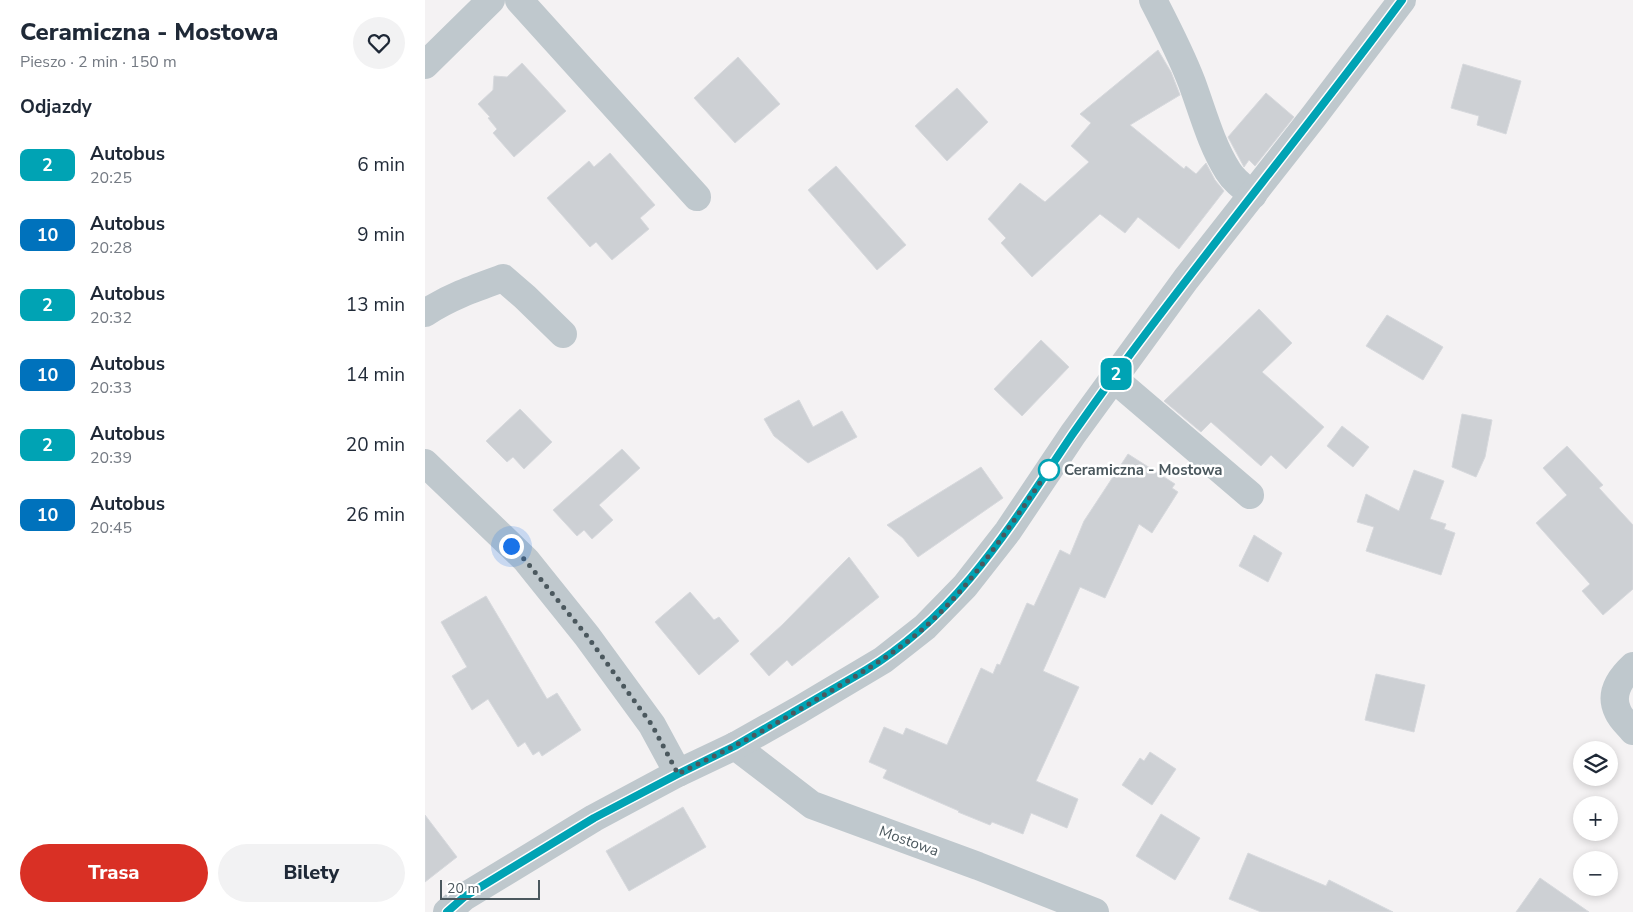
<!DOCTYPE html>
<html lang="pl">
<head>
<meta charset="utf-8">
<style>
  :root { --surface:#fff; --page:#f2f2f3; --text:#1f2937; --muted:#747a83; --accent:#d93025 }
  body { margin:0; font-family:"Nunito Sans",sans-serif; background:var(--page); color:var(--text); height:100vh; display:flex; flex-direction:column; font-size:19px; white-space:nowrap }
  * { box-sizing:border-box; margin:0 }
  p { font-size:16px; color:var(--muted) }
  .icon { flex:none; width:28px; height:28px; fill:none; stroke:currentColor; stroke-width:2; stroke-linecap:round; stroke-linejoin:round }
  .map { position:relative; flex:1; overflow:hidden }
  .panel { display:flex; flex-direction:column; background:var(--surface); width:425px }
  .panel>* { flex:none }
  .badge { padding:0 10px; border-radius:8px; font-size:18px; line-height:32px }
  .buttons { position:absolute; left:1148px; top:741px; display:grid; gap:10px }
  .buttons a { display:grid; place-items:center; width:45px; height:45px; border-radius:50%; background:var(--surface); box-shadow:0 2px 8px #0003; font-size:25px }
  .scale { position:absolute; left:15px; bottom:12px; width:100px; box-sizing:border-box; padding-left:5px; border:2px solid #4b585e; border-top:0; font-size:14px; line-height:18px; white-space:nowrap; color:#4b585e; -webkit-text-stroke:4px #fff; paint-order:stroke }
  .you { position:absolute; width:25px; height:25px; margin:-12px; border:4px solid #fff; border-radius:50%; background:#1a73e8; box-shadow:0 0 0 8px #1a73e833 }
  .map>.badge { position:absolute; translate:-50% -50%; box-shadow:0 0 0 2px #fff }
  h2 { padding:0 20px; font-size:19px; line-height:45px }
  .round { display:grid; place-items:center; flex:none; width:52px; height:52px; border-radius:26px; background:var(--page) }
  .head { display:flex; align-items:center; justify-content:space-between; height:85px; padding:0 20px }
  h1 { font-size:24px; font-weight:800; line-height:38px }
  .action { display:flex; gap:10px; margin-top:auto; padding:10px 20px }
  .action a { flex:1; height:58px; border-radius:30px; background:var(--accent); color:#fff; font-size:20px; font-weight:800; line-height:58px; text-align:center }
  .action a+a { background:var(--page); color:var(--text) }
  ul { padding:0; list-style:none }
  li { display:flex; align-items:center; gap:15px; height:70px; padding:0 20px }
  li div { flex:1 }
  li b { display:block; font-size:19px }
  li em { font-style:normal }
  li .badge { min-width:55px; font-weight:700; text-align:center }
  main { display:flex; flex:1; min-height:0 }
  .map>svg:first-child { display:block }
</style>
</head>
<body>
<main>
<section class="panel">
<div class="head"><div><h1>Ceramiczna - Mostowa</h1><p>Pieszo · 2 min · 150 m</p></div><a class="round"><svg class="icon" aria-label="heart" viewBox="0 0 24 24"><path d="M12 20l-8-8c-3-5 5-10 8-4 3-6 11-1 8 4z"/></svg></a></div>
<h2>Odjazdy</h2>
<ul>
<li><span class="badge" style="background:#00a3b4;color:#fff">2</span><div><b>Autobus</b><p>20:25</p></div><em>6 min</em></li>
<li><span class="badge" style="background:#0072bc;color:#fff">10</span><div><b>Autobus</b><p>20:28</p></div><em>9 min</em></li>
<li><span class="badge" style="background:#00a3b4;color:#fff">2</span><div><b>Autobus</b><p>20:32</p></div><em>13 min</em></li>
<li><span class="badge" style="background:#0072bc;color:#fff">10</span><div><b>Autobus</b><p>20:33</p></div><em>14 min</em></li>
<li><span class="badge" style="background:#00a3b4;color:#fff">2</span><div><b>Autobus</b><p>20:39</p></div><em>20 min</em></li>
<li><span class="badge" style="background:#0072bc;color:#fff">10</span><div><b>Autobus</b><p>20:45</p></div><em>26 min</em></li>
</ul>
<div class="action"><a>Trasa</a><a>Bilety</a></div>
</section>
<div class="map">
<svg width="1208" height="912" viewBox="0 0 1208 912">
  <rect width="100%" height="100%" fill="#f4f2f3"/>
  <!-- building -->
  <g fill="#cdd0d4" stroke="#d7d9dd">
    <polygon points="733,50 746,72 755,95 705,125 759,169 761,166 771,174 781,163 790,180 799,191 754,249 713,217 700,233 675,214 607,277 576,243 581,238 563,219 595,183 620,202 664,162 646,146 666,123 655,114"/>
    <polygon points="313,57 355,104 310,143 269,98"/>
    <polygon points="97,63 141,111 89,157 68,133 72,129 63,118 65,117 53,104 68,90 69,76 82,77"/>
    <polygon points="1038,64 1096,81 1081,134 1052,125 1054,116 1026,108"/>
    <polygon points="532,88 563,122 522,161 490,126"/>
    <polygon points="841,93 869,117 830,166 824,160 819,167 803,137"/>
    <polygon points="185,153 230,205 215,218 224,229 187,260 171,242 165,247 122,198 164,161 169,167"/>
    <polygon points="411,166 481,245 452,270 383,190"/>
    <polygon points="834,309 867,343 837,372 899,427 861,469 846,455 836,466 786,422 776,432 739,401"/>
    <polygon points="962,315 1018,347 998,380 941,346"/>
    <polygon points="616,340 644,367 597,416 569,389"/>
    <polygon points="374,400 388,427 417,411 432,437 383,463 349,436 339,419"/>
    <polygon points="95,409 127,442 99,469 88,457 82,462 61,441"/>
    <polygon points="1037,414 1067,420 1060,457 1051,477 1027,467"/>
    <polygon points="917,426 944,447 928,467 902,446"/>
    <polygon points="1142,446 1178,485 1174,488 1208,525 1208,589 1178,615 1157,591 1165,584 1111,523 1142,495 1118,468"/>
    <polygon points="197,449 215,468 174,505 188,520 167,539 159,530 152,536 128,510"/>
    <polygon points="703,454 750,484 747,488 753,492 727,533 714,524 680,598 655,587 618,671 654,687 611,781 653,799 642,828 606,813 598,834 567,822 565,825 533,812 534,811 458,778 462,770 444,762 459,727 478,735 481,728 522,745 556,668 568,674 572,664 575,665 602,603 609,606 635,550 645,555 659,521"/>
    <polygon points="556,467 578,498 493,557 478,538 462,525"/>
    <polygon points="989,470 1019,481 1005,519 1021,524 1019,529 1030,533 1016,575 941,551 949,527 932,522 941,494 974,511"/>
    <polygon points="829,535 857,553 843,582 814,566"/>
    <polygon points="424,557 454,597 367,666 362,660 344,676 325,654 357,625"/>
    <polygon points="265,592 289,620 294,617 314,641 274,675 230,622"/>
    <polygon points="61,596 122,699 132,693 156,730 117,756 114,751 108,755 100,742 93,747 63,699 47,710 27,676 42,667 16,622"/>
    <polygon points="951,674 1000,685 989,732 940,720"/>
    <polygon points="725,752 751,769 727,805 697,785 715,758 719,761"/>
    <polygon points="258,807 281,847 204,891 181,851"/>
    <polygon points="736,814 775,838 750,880 711,856"/>
    <polygon points="0,815 32,857 0,882"/>
    <polygon points="823,853 901,886 904,880 968,912 836,912 804,899"/>
    <polygon points="1115,878 1164,912 1091,912"/>
  </g>
  <g fill="none" stroke-linecap="round" stroke-linejoin="round">
    <!-- minor -->
    <g stroke="#bfc8cd" stroke-width="28">
      <polyline points="94,0 272,197"/>
      <path d="M728,0C742,27 756,54 767,83C778,113 786,144 803,171C809,181 819,188 828,195"/>
      <polyline points="0,65 66,0"/>
      <path d="M0,313C24,297 50,288 78,278L100,297L138,334"/>
      <polyline points="688,378 825,495"/>
      <polyline points="0,463 101,560 162,636 227,725 253,773"/>
      <path d="M1208,666C1195,678 1184,694 1193,712C1196,719 1203,725 1208,731"/>
      <polyline points="310,746 387,805 553,866 670,912"/>
      <polyline points="22,912 39,897 169,818 253,773 310,746 374,710 458,660 500,627 540,586 583,531 648,434 761,279 889,116 977,0"/>
    </g>
  </g>
  <g fill="none" stroke-linecap="round" stroke-linejoin="round">
    <!-- line casing -->
    <g stroke="#fff" stroke-width="11">
      <path id="line" d="M22,912L39,897L169,818L253,774L310,746L441,670C534,614 588,522 647,435C664,411 681,387 698,364C789,241 886,123 977,0"/>
    </g>
    <!-- line -->
    <use href="#line" stroke="#00a3b4" stroke-width="8"/>
    <!-- walk -->
    <path stroke="#4b585e" stroke-width="5" stroke-dasharray="0 9" d="M86,546L100,560L162,636L227,725L253,774C272,764 292,755 311,745C344,728 377,708 409,689C441,670 472,652 500,627C551,581 585,525 624,470"/>
  </g>
  <!-- markers -->
  <circle fill="#fff" stroke="#00a3b4" stroke-width="2.5" cx="624" cy="470" r="10"/>
  <g text-anchor="middle" stroke-width="5" stroke-linejoin="round" paint-order="stroke">
    <!-- stop labels -->
    <g font-size="15" font-weight="bold" fill="#4b585e" stroke="#fff" text-anchor="start">
      <text x="639" y="475">Ceramiczna - Mostowa</text>
    </g>
    <!-- street labels -->
    <g font-size="15" fill="#4b585e" stroke="#fff">
      <text transform="translate(484 841) rotate(20)" y="5">Mostowa</text>
    </g>
  </g>
</svg>
<div class="buttons">
<a><svg class="icon" aria-label="layers" viewBox="0 0 24 24"><path d="M12 4l9 5-9 5-9-5zM3 14l9 5 9-5"/></svg></a>
<a>+</a>
<a>−</a>
</div>
<div class="scale">20 m</div>
<div class="you" style="left:86px;top:546px"></div>
<b class="badge" style="left:691px;top:374px;background:#00a3b4;color:#fff">2</b>
</div>
</main>
</body>
</html>
